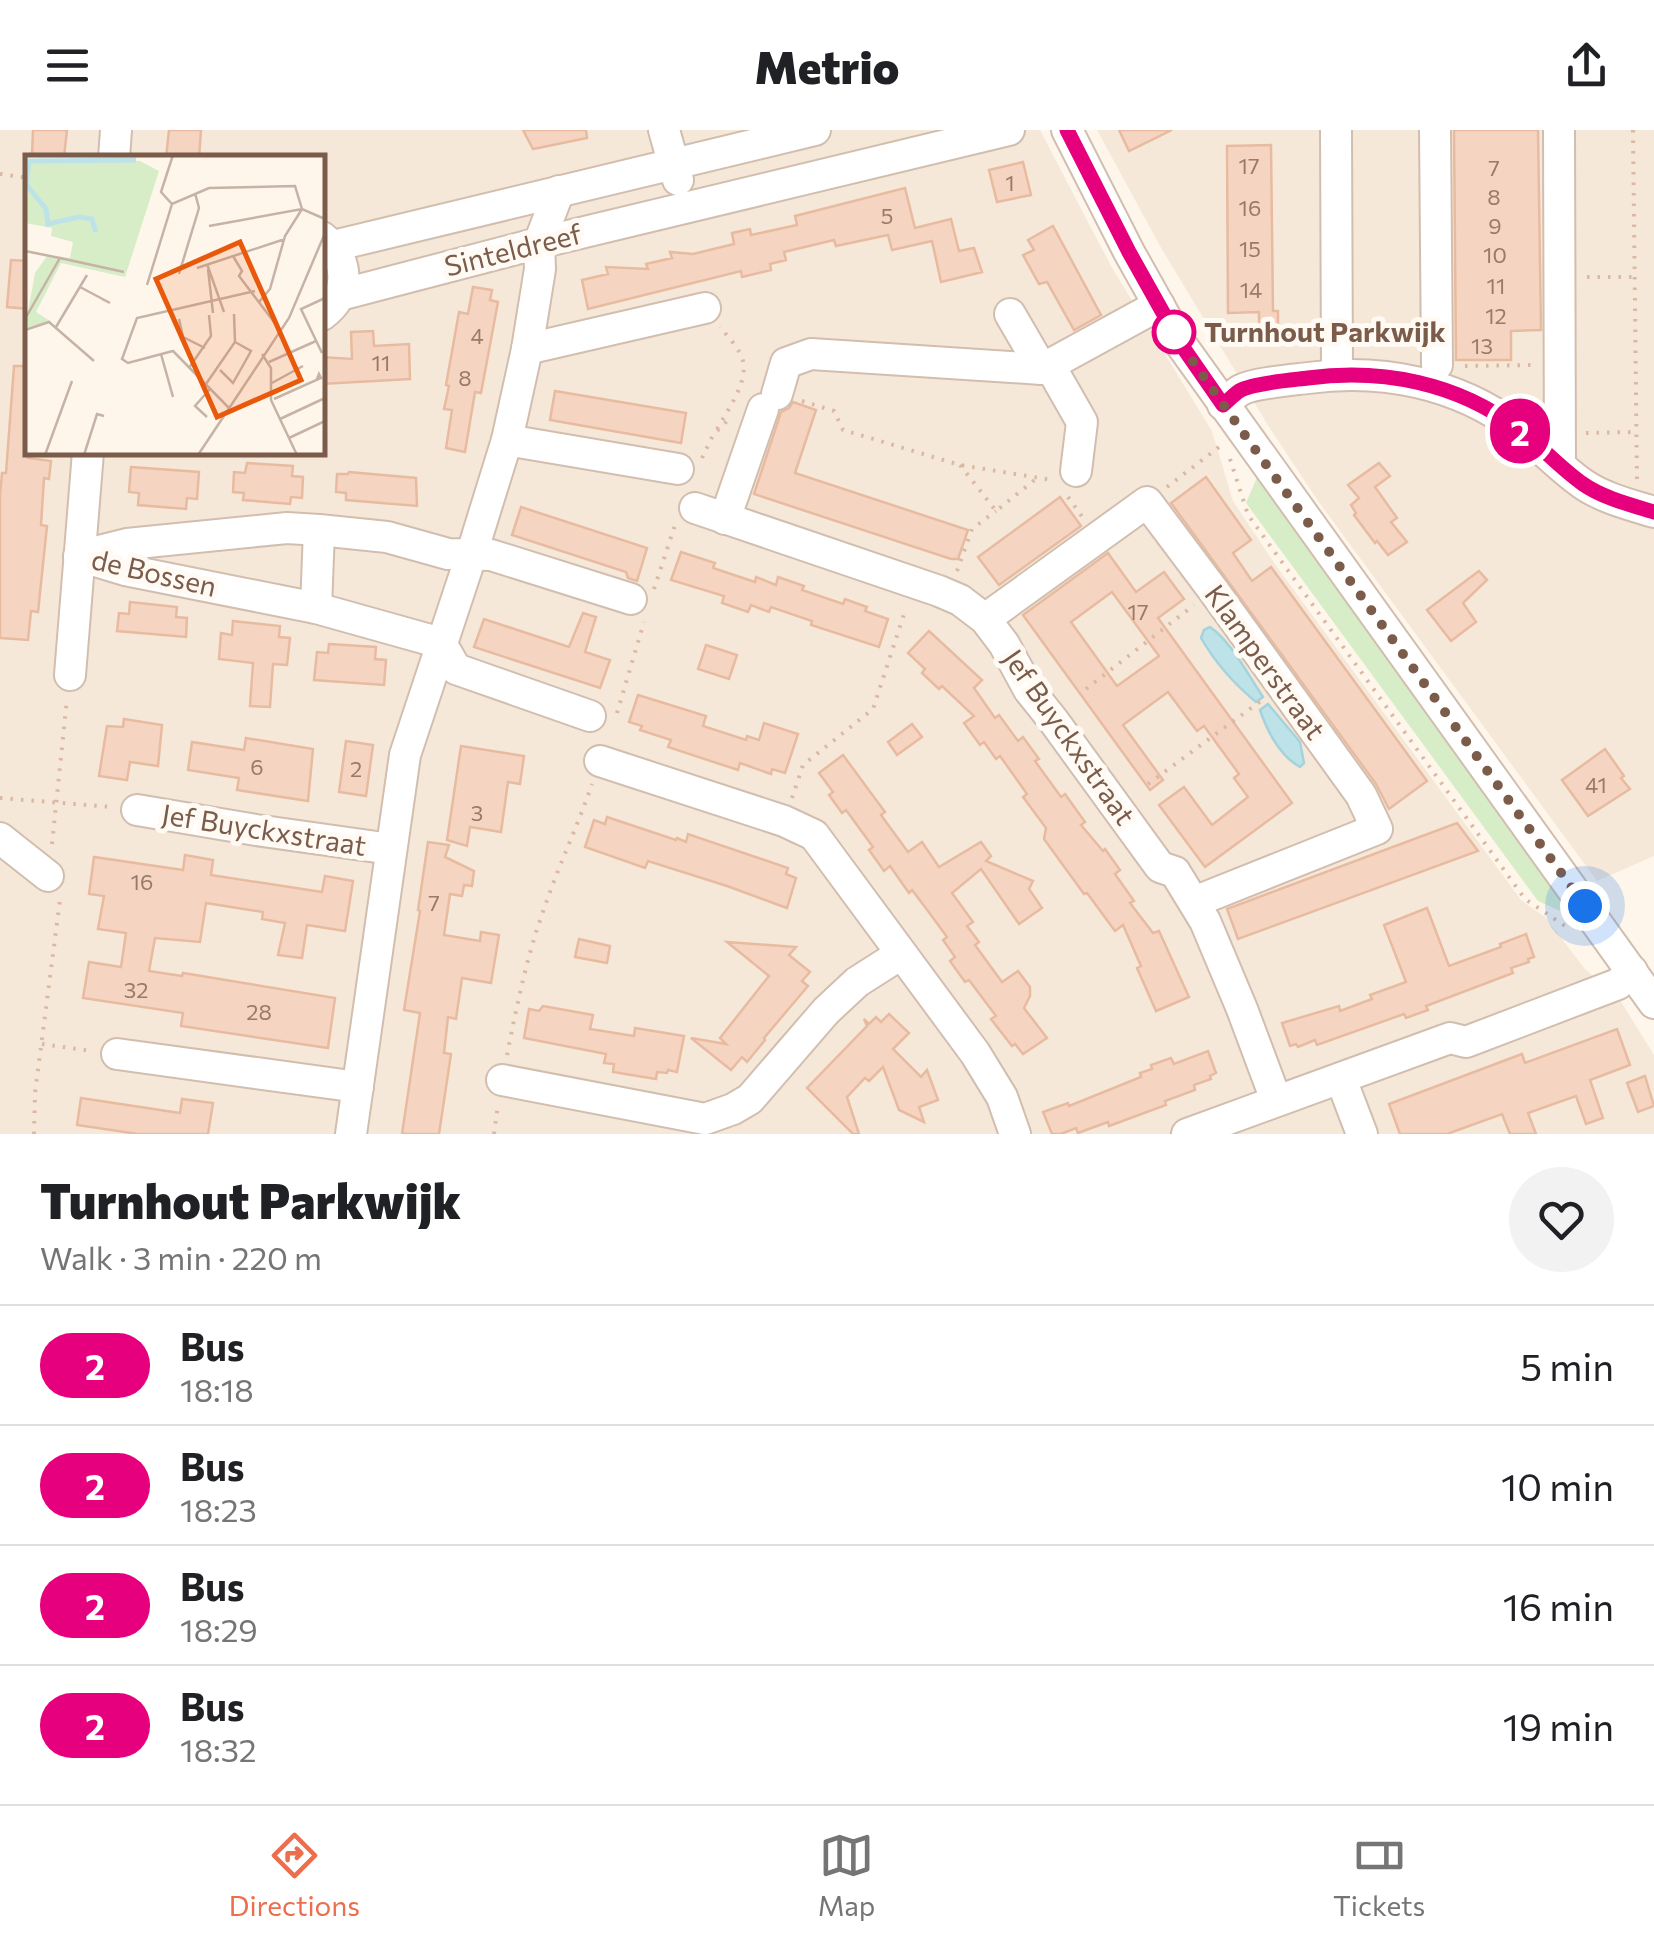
<!DOCTYPE html>
<html lang="en">
<head>
<meta charset="utf-8">
<style>
  :root { --surface:#fff; --page:#f2f2f2; --text:#202124; --muted:#757577; --line:#e0e0e0; --accent:#ec6e4c }
  body { margin:0; font-family:Commissioner,sans-serif; background:var(--page); color:var(--text); height:100vh; display:flex; flex-direction:column; font-size:38px; white-space:nowrap }
  * { box-sizing:border-box; margin:0 }
  p { font-size:32px; color:var(--muted) }
  .icon { flex:none; width:55px; height:55px; fill:none; stroke:currentColor; stroke-width:2; stroke-linecap:round; stroke-linejoin:round }
  .map { position:relative; height:1004px; overflow:hidden }
  .panel { display:flex; flex-direction:column; background:var(--surface); flex:1 }
  .panel>* { flex:none }
  .badge { padding:0 20px; border-radius:32px; font-size:35px; line-height:65px }
  .you { position:absolute; width:50px; height:50px; margin:-25px; border:8px solid #fff; border-radius:50%; background:#1a73e8; box-shadow:0 0 0 15px #1a73e833 }
  .map>.badge { position:absolute; translate:-50% -50%; box-shadow:0 0 0 5px #fff }
  .round { display:grid; place-items:center; flex:none; width:105px; height:105px; border-radius:52px; background:var(--page) }
  .headline { display:flex; align-items:center; justify-content:space-between; height:170px; padding:0 40px }
  h1 { font-size:48px; font-weight:800; line-height:75px }
  ul { padding:0; list-style:none }
  li { display:flex; align-items:center; gap:30px; height:120px; padding:0 40px; border-top:2px solid var(--line) }
  li div { flex:1 }
  li b { display:block; font-size:38px }
  li em { font-style:normal }
  li .badge { min-width:110px; font-weight:700; text-align:center }
  header { display:flex; justify-content:space-between; align-items:center; height:130px; padding:0 40px; background:var(--surface); font-size:45px; font-weight:800 }
  .dock { display:flex; justify-content:space-around; align-items:center; height:140px; border-top:2px solid var(--line); background:var(--surface); font-size:28px; color:var(--muted) }
  .dock a { display:grid; justify-items:center; gap:5px }
  .dock .current { color:var(--accent) }
  .map>svg:first-child { display:block }
</style>
</head>
<body>
<header><svg class="icon" aria-label="menu" viewBox="0 0 24 24"><path d="M4 6h16M4 12h16M4 18h16"/></svg>Metrio<svg class="icon" aria-label="share" viewBox="0 0 24 24"><path d="M12 15V3M7 8l5-5 5 5M5 13v7h14v-7"/></svg></header>
<div class="map">
<svg width="1654" height="1004" viewBox="0 0 1654 1004">
  <rect width="100%" height="100%" fill="#fef6eb"/>
  <!-- residential -->
  <g fill="#f6e8d9" fill-rule="evenodd">
    <path d="M0,0H1040L1111,136L1212,301L1233,371L1277,437L1521,770L1545,787L1585,839L1620,870L1654,925V1004H0ZM28,28H322V322H28Z"/>
    <polygon points="1097,0 1654,0 1654,726 1597,751 1318,371 1269,297 1160,116"/>
  </g>
  <!-- green -->
  <polygon fill="#d7edc8" points="1258,345 1580,790 1538,771 1246,373"/>
  <!-- water -->
  <g fill="#bde3e9" stroke="#a3d3dc" stroke-width="2.5">
    <path d="M1210,497C1230,510 1249,546 1263,567L1256,572C1233,553 1216,534 1201,508L1204,500Z"/>
    <path d="M1268,574L1300,612L1304,633L1300,637C1280,626 1267,601 1260,580Z"/>
  </g>
  <!-- building -->
  <g fill="#f5d5c1" stroke="#e8bba1" stroke-width="2.5" fill-rule="evenodd">
    <polygon points="33,0 67,0 64,27 32,24"/>
    <polygon points="169,0 201,0 199,28 166,28"/>
    <polygon points="523,0 586,0 587,8 533,19"/>
    <polygon points="1119,0 1172,0 1129,21"/>
    <polygon points="1454,0 1538,0 1541,200 1511,201 1511,230 1456,230"/>
    <polygon points="1271,15 1273,181 1278,181 1278,212 1259,213 1259,182 1228,183 1227,16"/>
    <polygon points="1023,32 1031,65 997,72 989,40"/>
    <polygon points="905,58 915,98 951,89 959,121 974,118 982,142 941,152 932,111 892,120 888,105 836,116 834,110 784,122 786,130 770,134 771,140 742,147 741,141 588,179 582,150 608,144 606,137 648,139 646,134 672,128 670,122 693,124 734,114 732,103 750,99 751,105 797,95 795,86"/>
    <polygon points="1053,96 1101,185 1074,200 1047,152 1039,154 1023,125 1034,120 1028,110"/>
    <polygon points="11,130 28,131 28,179 7,177"/>
    <polygon points="473,157 492,160 490,170 498,172 481,263 475,262 465,322 446,318 452,280 444,279 449,256 446,255 459,182 468,184"/>
    <polygon points="373,201 374,216 409,214 410,249 322,254 322,227 352,229 351,202"/>
    <polygon points="14,236 28,236 28,328 51,331 49,349 44,348 41,395 47,396 38,482 31,481 28,510 0,508 0,366 2,343 6,343"/>
    <polygon points="555,261 686,283 681,313 550,290"/>
    <polygon points="793,272 816,280 795,343 968,400 958,429 951,429 754,364 781,282 789,278"/>
    <polygon points="247,333 293,336 292,346 303,347 302,368 291,367 290,374 243,370 244,363 233,362 234,342 245,343"/>
    <polygon points="1379,333 1390,346 1375,357 1397,388 1391,392 1407,412 1388,425 1377,411 1375,413 1354,385 1356,383 1351,375 1359,368 1348,355"/>
    <polygon points="131,337 199,342 197,369 187,368 186,379 138,375 139,363 129,362"/>
    <polygon points="349,342 416,348 417,376 346,370 346,363 336,362 337,344 348,344"/>
    <polygon points="1206,347 1251,410 1233,423 1252,451 1271,437 1427,651 1389,679 1376,654 1171,373"/>
    <polygon points="1060,367 1081,396 999,455 978,427"/>
    <polygon points="521,377 647,418 637,451 628,448 626,442 512,405"/>
    <polygon points="681,422 715,433 713,438 755,452 756,447 776,455 778,447 804,456 802,460 843,474 845,469 867,477 865,481 888,489 879,517 811,495 812,491 771,477 769,482 751,475 748,482 722,473 724,466 671,450"/>
    <path d="M1108,423L1136,462L1164,442L1184,469L1158,488L1292,673L1205,737L1159,675L1184,657L1212,695L1248,667L1234,648L1239,644L1204,596L1197,601L1168,562L1123,595L1163,650L1150,660L1023,485ZM1112,462L1159,526L1117,556L1071,492Z"/>
    <polygon points="1479,441 1487,450 1463,473 1476,492 1451,511 1427,480"/>
    <polygon points="130,472 177,477 176,487 187,488 186,507 117,501 119,483 129,484"/>
    <polygon points="583,483 596,487 585,522 610,530 600,558 474,517 484,489 569,517"/>
    <polygon points="233,491 280,496 279,507 290,508 287,535 273,534 270,577 250,576 253,533 219,529 221,503 232,505"/>
    <polygon points="929,501 982,550 974,558 995,588 999,585 1018,611 1023,607 1039,629 1035,631 1061,667 1065,664 1085,692 1081,695 1103,721 1105,719 1120,740 1115,744 1134,771 1130,773 1153,803 1159,801 1189,867 1156,881 1137,838 1141,836 1123,795 1115,801 1087,763 1084,764 1044,709 1046,698 1023,667 1027,664 1000,626 996,629 984,612 980,615 964,593 974,586 942,556 939,559 922,543 925,539 908,523"/>
    <polygon points="329,514 376,517 375,529 386,530 384,555 314,550 317,522 328,523"/>
    <polygon points="706,515 737,525 729,549 698,539"/>
    <polygon points="638,565 706,586 703,596 746,610 747,606 759,610 764,593 798,604 785,643 772,639 771,644 740,633 738,640 668,617 671,610 640,600 642,596 629,592"/>
    <polygon points="124,589 162,595 158,636 130,632 127,650 99,646 107,596 123,597"/>
    <polygon points="912,594 922,607 897,625 888,612"/>
    <polygon points="246,608 313,619 308,671 237,660 239,648 188,640 192,612 244,620"/>
    <polygon points="346,611 373,615 366,666 339,662"/>
    <polygon points="461,616 524,626 520,654 508,652 501,702 470,697 467,716 447,710"/>
    <polygon points="1605,619 1624,646 1621,648 1630,659 1588,686 1562,650"/>
    <polygon points="843,625 885,682 881,685 908,722 922,712 939,737 981,712 991,726 986,731 1033,751 1029,759 1042,778 1019,794 981,739 952,763 973,792 967,796 979,812 975,815 1002,852 1018,841 1030,857 1030,866 1024,878 1047,908 1023,924 1015,914 1012,916 991,889 996,886 969,850 965,852 950,831 955,827 943,810 947,807 928,781 912,760 909,763 890,736 884,741 869,720 873,717 846,680 842,683 829,665 833,662 819,643"/>
    <polygon points="607,687 676,710 677,708 686,712 688,704 788,738 786,744 796,748 787,778 727,756 648,731 645,738 585,717 594,690 605,694"/>
    <polygon points="1457,693 1478,721 1238,809 1227,779"/>
    <polygon points="428,712 449,715 445,727 474,741 472,756 464,755 462,766 450,764 444,805 480,811 481,802 499,805 491,853 462,848 456,889 448,887 444,923 451,924 439,1004 402,1004 420,883 404,880 420,781 418,780"/>
    <polygon points="185,725 213,730 211,745 322,762 325,746 353,751 345,801 307,795 302,828 278,825 285,793 262,789 263,782 206,773 200,812 155,808 149,841 182,846 183,843 335,868 328,918 181,896 183,883 83,868 89,832 121,837 126,803 98,799 104,766 89,764 94,727 183,740"/>
    <polygon points="1427,778 1449,836 1501,817 1500,814 1526,804 1534,827 1528,829 1529,832 1511,838 1513,843 1426,876 1428,880 1406,888 1404,884 1317,915 1315,910 1298,917 1296,914 1290,916 1282,893 1339,876 1340,881 1372,869 1370,865 1406,852 1384,795"/>
    <polygon points="579,809 610,816 607,833 575,827"/>
    <polygon points="727,812 796,817 789,825 810,842 802,851 808,856 764,908 765,910 747,932 742,927 731,940 691,908 726,914 720,908 769,846"/>
    <polygon points="543,876 593,885 590,899 634,906 635,898 684,906 677,942 668,940 667,943 657,942 656,949 613,942 614,934 604,933 606,924 524,908 529,879 539,881"/>
    <polygon points="889,884 909,903 893,919 921,947 927,940 938,970 919,977 924,992 899,980 883,937 869,951 865,948 847,967 859,1004 853,1004 807,958 867,896 864,889 869,894 876,887 881,892"/>
    <polygon points="1617,899 1630,935 1590,950 1603,988 1586,994 1576,966 1528,983 1536,1004 1510,1004 1502,984 1447,1004 1400,1004 1389,974 1522,924 1525,933"/>
    <polygon points="1208,921 1216,943 1210,946 1211,949 1194,955 1195,960 1165,971 1166,975 1109,996 1108,992 1078,1003 1076,998 1061,1004 1052,1004 1043,982 1068,973 1069,976 1141,947 1140,943 1152,939 1151,935 1171,928 1174,934"/>
    <polygon points="1645,946 1654,976 1638,982 1627,953"/>
    <polygon points="81,968 180,983 182,969 213,973 208,1004 138,1004 77,995"/>
  </g>
  <g fill="none" stroke-linecap="round" stroke-linejoin="round">
    <!-- minor casing -->
    <g stroke="#d2beaf" stroke-width="34">
      <g id="minor">
        <polyline points="664,0 678,50"/>
        <polyline points="1067,0 1129,122 1180,213 1654,873"/>
        <polyline points="1336,0 1337,244"/>
        <polyline points="1435,0 1437,235"/>
        <polyline points="1559,0 1560,335"/>
        <polyline points="114,28 116,0"/>
        <path d="M322,107C350,129 351,164 322,185"/>
        <polyline points="333,116 815,0"/>
        <polyline points="340,165 539,113 1009,0"/>
        <polyline points="1010,184 1042,239 1159,175"/>
        <polyline points="527,219 705,178"/>
        <polyline points="1050,236 1082,292 1076,341"/>
        <polyline points="777,264 786,233 811,224 1042,239"/>
        <path d="M1223,275C1228,271 1235,263 1241,260C1254,253 1292,250 1308,248C1382,238 1458,253 1518,299C1541,317 1560,338 1583,354C1603,368 1631,375 1654,382"/>
        <polyline points="507,310 678,339"/>
        <polyline points="695,378 939,461 960,470 985,489 1004,514 1029,560 1053,590 1160,737 1175,742 1205,791 1242,879 1276,970"/>
        <polyline points="725,389 763,279"/>
        <polyline points="79,426 127,414 287,398 319,400 387,407 448,424 491,425 631,469"/>
        <polyline points="82,427 125,440 316,478 441,513 456,539 590,586"/>
        <polyline points="316,478 319,400"/>
        <polyline points="985,489 1147,372 1213,460 1361,665 1377,699 1194,772"/>
        <polyline points="70,545 88,322"/>
        <polyline points="600,631 784,691 814,705 975,923 1002,967 1015,1004"/>
        <polyline points="137,680 256,700 391,719"/>
        <polyline points="0,708 48,746"/>
        <polyline points="117,924 358,957"/>
        <polyline points="1341,949 1362,1004"/>
        <polyline points="502,950 705,989 733,979 750,969 826,881 857,852 901,824"/>
        <polyline points="351,1004 405,625 471,426 507,310 527,219 540,139 539,113 559,61"/>
        <polyline points="1187,1004 1450,908 1466,912 1618,854 1632,841"/>
      </g>
    </g>
    <!-- path -->
    <g stroke="#dbb8a3" stroke-width="4" stroke-dasharray="2.5 8" stroke-linecap="butt">
      <polyline points="1633,0 1637,352"/>
      <polyline points="0,44 28,48"/>
      <polyline points="1587,147 1633,147"/>
      <polyline points="1465,236 1535,235"/>
      <polyline points="802,271 834,281 843,300 960,335 1052,350"/>
      <path d="M717,299C727,281 748,253 743,231C740,219 728,207 720,197"/>
      <polyline points="1586,303 1636,302"/>
      <polyline points="702,328 713,305 731,287"/>
      <polyline points="1230,329 1248,385 1525,769 1565,796"/>
      <polyline points="960,335 996,381 1037,348"/>
      <polyline points="1167,357 1223,314"/>
      <polyline points="1068,367 1083,388"/>
      <polyline points="957,441 972,399 996,381"/>
      <polyline points="654,459 676,392"/>
      <polyline points="1086,559 1194,475"/>
      <polyline points="617,583 644,492"/>
      <polyline points="1148,654 1262,570"/>
      <polyline points="0,668 112,677"/>
      <polyline points="792,668 803,635 873,579 906,478"/>
      <polyline points="52,714 67,569"/>
      <polyline points="42,914 92,921"/>
      <path d="M507,925C517,875 527,825 545,776C559,735 578,695 592,654"/>
      <polyline points="34,1004 35,963 60,770"/>
      <polyline points="494,1004 498,974"/>
    </g>
    <!-- minor -->
    <use href="#minor" stroke="#fff" stroke-width="30"/>
  </g>
  <g fill="none" stroke-linecap="round" stroke-linejoin="round">
    <!-- line casing -->
    <g stroke="#fff" stroke-width="22">
      <path id="line" d="M1067,0L1129,122L1180,213L1223,275C1228,271 1235,263 1241,260C1254,253 1292,250 1308,248C1382,238 1458,253 1518,299C1541,316 1560,338 1583,354C1603,368 1631,375 1654,382"/>
    </g>
    <!-- line -->
    <use href="#line" stroke="#e6007e" stroke-width="15"/>
    <!-- walk -->
    <polyline stroke="#7b5c4b" stroke-width="10" stroke-dasharray="0 18" points="1174,202 1169,194 1180,213 1244,304 1585,776"/>
  </g>
  <!-- markers -->
  <circle fill="#fff" stroke="#e6007e" stroke-width="5" cx="1174" cy="202" r="20"/>
  <g text-anchor="middle" stroke-width="10" stroke-linejoin="round" paint-order="stroke">
    <!-- number labels -->
    <g font-size="22" fill="#9a7a68">
      <text x="1249" y="44">17</text>
      <text x="1494" y="46">7</text>
      <text x="1010" y="61">1</text>
      <text x="1494" y="75">8</text>
      <text x="1250" y="86">16</text>
      <text x="887" y="94">5</text>
      <text x="1495" y="104">9</text>
      <text x="1250" y="127">15</text>
      <text x="1495" y="133">10</text>
      <text x="1496" y="164">11</text>
      <text x="1251" y="168">14</text>
      <text x="1496" y="194">12</text>
      <text x="477" y="214">4</text>
      <text x="1482" y="224">13</text>
      <text x="381" y="241">11</text>
      <text x="465" y="256">8</text>
      <text x="1138" y="490">17</text>
      <text x="257" y="645">6</text>
      <text x="356" y="647">2</text>
      <text x="1596" y="663">41</text>
      <text x="477" y="691">3</text>
      <text x="142" y="760">16</text>
      <text x="434" y="781">7</text>
      <text x="136" y="868">32</text>
      <text x="259" y="890">28</text>
    </g>
    <!-- street labels -->
    <g font-size="28" fill="#7b5c4b" stroke="#fffaf3">
      <text transform="translate(513 120) rotate(-14)" y="10">Sinteldreef</text>
      <text transform="translate(154 443) rotate(13)" y="10">de Bossen</text>
      <text transform="translate(1265 532) rotate(54)" y="10">Klamperstraat</text>
      <text transform="translate(1069 607) rotate(55)" y="10">Jef Buyckxstraat</text>
      <text transform="translate(264 700) rotate(9)" y="10">Jef Buyckxstraat</text>
    </g>
    <!-- stop labels -->
    <g font-size="28" font-weight="bold" fill="#7b5c4b" stroke="#fffaf3" text-anchor="start">
      <text x="1204" y="212">Turnhout Parkwijk</text>
    </g>
  </g>
  <!-- overview -->
  <g transform="translate(25 25)">
    <rect width="300" height="300" fill="#fef6eb"/>
    <path d="M0,4L115,6L134,16L100,122L36,108L11,157L25,166L0,173L10,118L22,101L45,103L48,87L26,81L27,73L0,68Z" fill="#d7edc8"/>
    <path fill="none" stroke="#bde3e9" stroke-width="5" d="M71,77L67,64L54,62L23,69L21,54L1,29L4,6L111,5"/>
    <path fill="none" stroke="#c6b3a6" stroke-width="2.5" d="M148,0L136,37L147,49L184,33L270,31L277,54M184,71L277,54L300,64M0,96L35,103M208,101L217,116L214,121L255,175M182,109L199,157M172,113L260,84M183,114L188,158M154,119L174,53L170,38M122,130L147,49M55,132L85,148L77,144M234,147L245,134L260,81L277,54M0,164L35,103L99,117M154,164L158,182L180,193M31,172L62,120M0,175L24,167L69,206M297,198L276,154L300,143M136,199L148,242M237,199L246,213V245L272,300M244,207L291,186M164,213L186,181L184,160M195,215L208,228L221,205L226,196L210,187M181,229L210,187L209,159M245,229L278,211M249,244L296,223L294,219L292,224M205,254L148,196L103,208L97,204L112,163L230,136M182,262L170,251L185,234M255,264L300,243M264,283L300,266M20,300L47,226M59,300L72,259L79,261M173,300L264,163L300,78"/>
    <path fill="#e8590c" fill-opacity="0.15" stroke="#e8590c" stroke-width="5" d="M215,87L276,225L192,262L131,124Z"/>
    <rect width="300" height="300" fill="none" stroke="#7b5c4b" stroke-width="5"/>
  </g>
</svg>
<div class="you" style="left:1585px;top:776px"></div>
<b class="badge" style="left:1520px;top:301px;background:#e6007e;color:#fff">2</b>
</div>
<section class="panel">
<div class="headline"><div><h1>Turnhout Parkwijk</h1><p>Walk · 3 min · 220 m</p></div><a class="round"><svg class="icon" aria-label="heart" viewBox="0 0 24 24"><path d="M12 20l-8-8c-3-5 5-10 8-4 3-6 11-1 8 4z"/></svg></a></div>
<ul>
<li><span class="badge" style="background:#e6007e;color:#fff">2</span><div><b>Bus</b><p>18:18</p></div><em>5 min</em></li>
<li><span class="badge" style="background:#e6007e;color:#fff">2</span><div><b>Bus</b><p>18:23</p></div><em>10 min</em></li>
<li><span class="badge" style="background:#e6007e;color:#fff">2</span><div><b>Bus</b><p>18:29</p></div><em>16 min</em></li>
<li><span class="badge" style="background:#e6007e;color:#fff">2</span><div><b>Bus</b><p>18:32</p></div><em>19 min</em></li>
</ul>
</section>
<nav class="dock">
<a class="current"><svg class="icon" aria-label="directions" viewBox="0 0 24 24"><path d="M12 3l9 9-9 9-9-9zM9 14v-3h6M13 9l2 2-2 2"/></svg>Directions</a>
<a><svg class="icon" aria-label="map" viewBox="0 0 24 24"><path d="M3 6l6-2 6 2 6-2v14l-6 2-6-2-6 2zM9 4v14M15 6v14"/></svg>Map</a>
<a><svg class="icon" aria-label="tickets" viewBox="0 0 24 24"><path d="M3 7h18v10H3zM15 7v10"/></svg>Tickets</a>
</nav>
</body>
</html>
